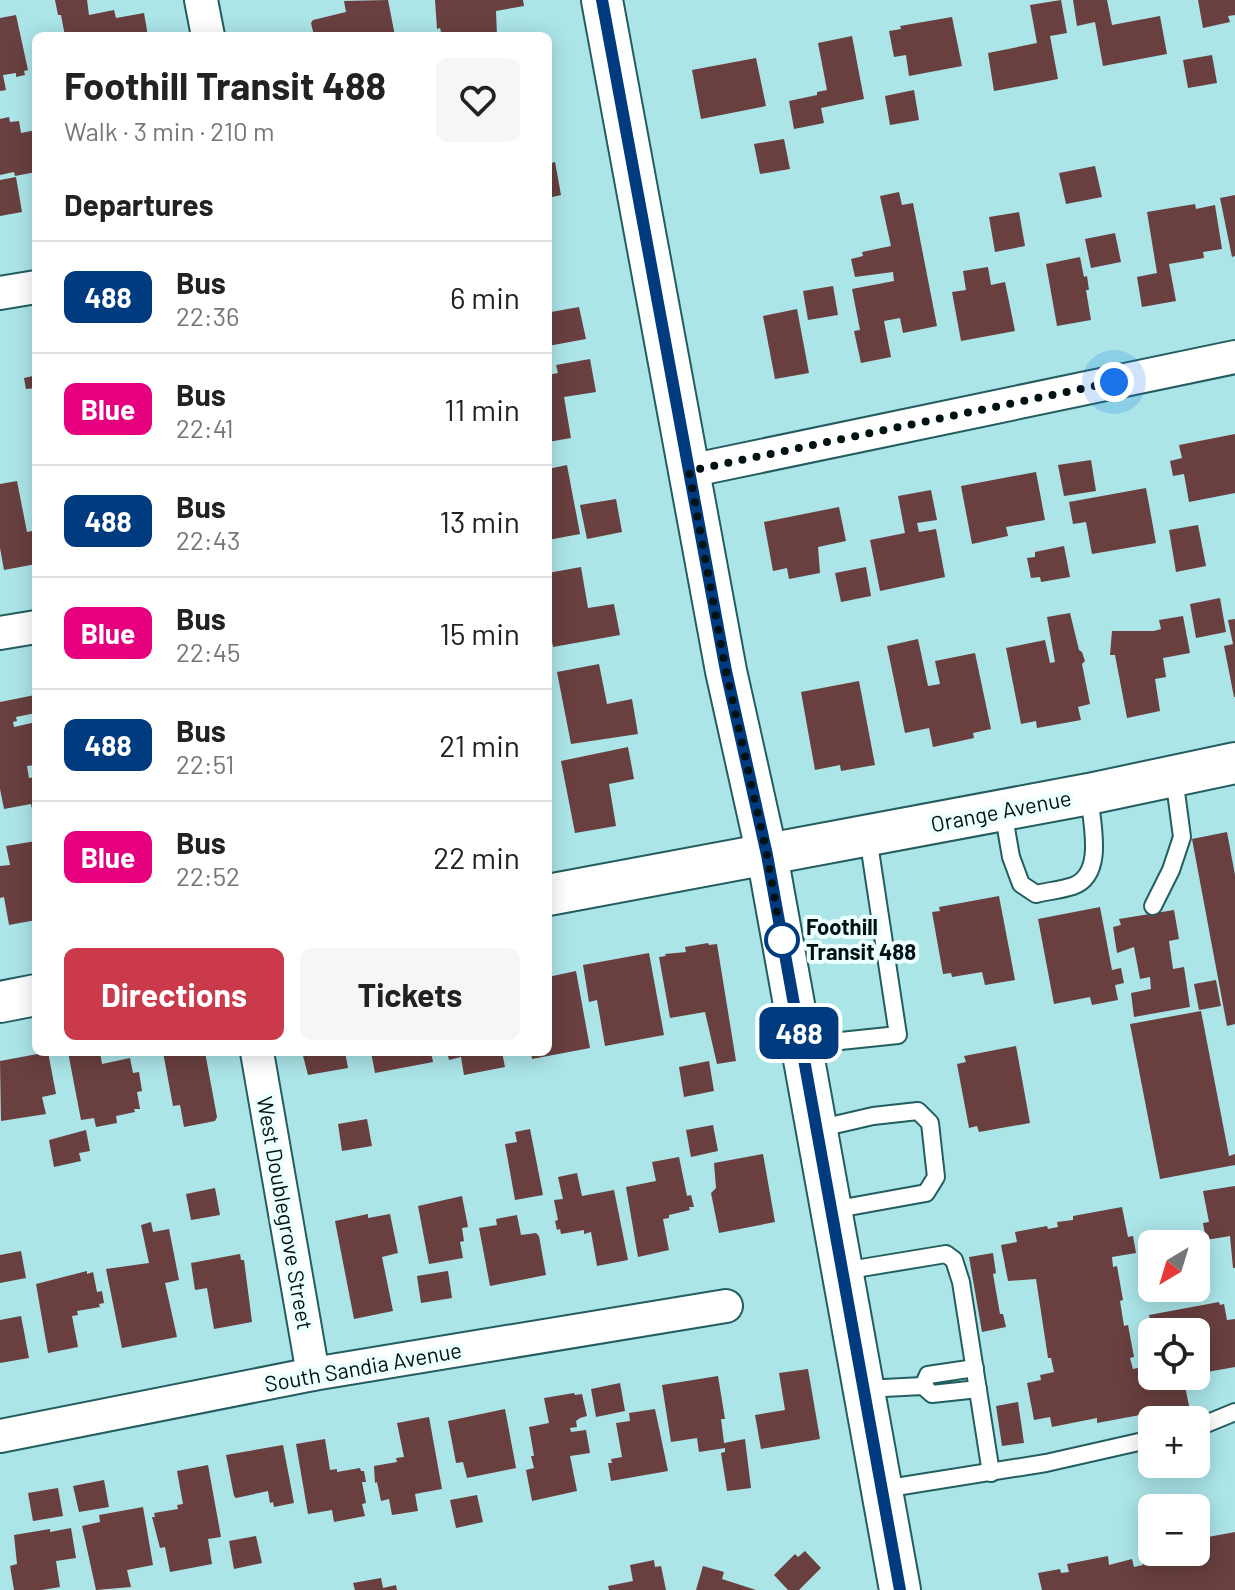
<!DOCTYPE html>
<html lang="en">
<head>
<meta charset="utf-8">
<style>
  :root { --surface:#fff; --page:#f6f6f6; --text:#222; --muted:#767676; --line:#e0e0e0; --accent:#ca3a4a }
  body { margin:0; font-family:Barlow,sans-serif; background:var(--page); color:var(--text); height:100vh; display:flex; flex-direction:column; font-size:30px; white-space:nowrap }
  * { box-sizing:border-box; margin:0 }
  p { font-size:26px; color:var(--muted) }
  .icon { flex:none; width:44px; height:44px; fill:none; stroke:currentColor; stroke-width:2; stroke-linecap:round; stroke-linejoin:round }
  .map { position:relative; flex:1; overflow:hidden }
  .drawer { position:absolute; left:32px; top:32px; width:520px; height:1024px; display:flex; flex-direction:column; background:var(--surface); border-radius:12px; box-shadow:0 4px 20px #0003 }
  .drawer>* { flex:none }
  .badge { padding:0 16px; border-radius:12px; font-size:28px; line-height:52px }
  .needle { width:52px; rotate:218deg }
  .fabs { position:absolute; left:1138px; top:1230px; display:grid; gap:16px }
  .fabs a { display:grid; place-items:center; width:72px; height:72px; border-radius:12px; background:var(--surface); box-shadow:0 4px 20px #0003; font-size:40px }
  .you { position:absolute; width:40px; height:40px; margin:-20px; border:6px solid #fff; border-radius:50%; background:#1a73e8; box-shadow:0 0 0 12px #1a73e833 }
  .map>.badge { position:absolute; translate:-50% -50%; box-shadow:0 0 0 4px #fff }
  h2 { padding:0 32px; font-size:30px; line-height:72px }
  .round { display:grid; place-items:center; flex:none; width:84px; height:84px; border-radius:12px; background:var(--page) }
  .head { display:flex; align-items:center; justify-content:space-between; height:136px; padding:0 32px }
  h1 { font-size:38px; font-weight:700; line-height:60px }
  .button { display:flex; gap:16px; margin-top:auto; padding:16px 32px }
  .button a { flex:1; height:92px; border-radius:12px; background:var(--accent); color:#fff; font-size:32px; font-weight:700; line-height:92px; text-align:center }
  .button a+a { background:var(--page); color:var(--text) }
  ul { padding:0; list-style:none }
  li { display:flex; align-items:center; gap:24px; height:112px; padding:0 32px; border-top:2px solid var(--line) }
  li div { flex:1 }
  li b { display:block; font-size:30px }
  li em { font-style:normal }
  li .badge { min-width:88px; font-weight:700; text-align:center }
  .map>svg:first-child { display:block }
</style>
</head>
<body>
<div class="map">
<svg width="1235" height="1590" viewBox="0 0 1235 1590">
  <rect width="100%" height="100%" fill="#abe5e8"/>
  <!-- building -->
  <g fill="#693f3f">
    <polygon points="55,0 87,0 89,15 114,10 116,18 144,13 148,36 65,36 61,15 58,15"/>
    <polygon points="388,0 395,36 314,36 311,23 313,20 346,12 344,1"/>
    <polygon points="435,0 523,0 524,6 496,11 497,36 442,36 440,28 437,29"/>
    <polygon points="1061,0 1067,33 1050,36 1058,79 994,91 988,53 1037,43 1030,5"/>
    <polygon points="1073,0 1107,0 1112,25 1160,16 1167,54 1103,66 1095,22 1077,26"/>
    <polygon points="1198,0 1235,0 1235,15 1228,16 1230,22 1203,28"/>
    <polygon points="16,15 28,70 24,71 25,75 16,77 16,73 3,75 6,90 0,91 0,18"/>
    <polygon points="952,17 962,66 909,76 906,55 894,57 889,31 901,29 900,26"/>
    <polygon points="852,36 864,99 821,108 824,123 794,129 789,101 817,95 817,92 827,90 818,43"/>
    <polygon points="1212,55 1217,83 1188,88 1183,60"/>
    <polygon points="756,58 766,106 701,119 692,70"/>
    <polygon points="914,90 919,120 890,125 885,96"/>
    <polygon points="9,117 10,122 19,121 21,133 36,130 36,172 15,176 14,172 0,175 0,119"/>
    <polygon points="784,139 790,169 760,174 754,144"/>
    <polygon points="555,162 561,195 548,198 548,164"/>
    <polygon points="1095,166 1102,197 1066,204 1059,173"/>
    <polygon points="16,177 22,212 0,216 0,180"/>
    <polygon points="899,192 902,205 913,203 937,326 903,333 900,318 884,321 891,357 861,363 854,331 860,330 852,289 894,281 893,272 855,277 851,259 863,256 862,252 891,246 880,196"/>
    <polygon points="1235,195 1235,256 1232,257 1220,198"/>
    <polygon points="1195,204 1196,209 1215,205 1222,249 1203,252 1204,258 1169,264 1176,301 1142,307 1137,277 1157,273 1147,212"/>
    <polygon points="1019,212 1025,246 995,252 989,217"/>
    <polygon points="1115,233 1121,262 1091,268 1085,239"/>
    <polygon points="1080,257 1084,277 1087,276 1089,290 1086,290 1091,320 1057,326 1046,264"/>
    <polygon points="988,267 991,285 1005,282 1015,331 961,341 952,292 966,290 963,271"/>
    <polygon points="833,286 838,315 808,320 803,291"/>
    <polygon points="548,303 551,312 579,307 586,339 548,346"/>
    <polygon points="797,309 809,373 775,379 763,316"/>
    <polygon points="590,359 596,392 564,397 571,438 548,442 548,375 558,373 556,365"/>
    <polygon points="36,371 36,388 26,389 24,378 33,376 32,372"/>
    <polygon points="1235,434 1235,493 1189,502 1184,474 1173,476 1170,461 1182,458 1179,445"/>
    <polygon points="1091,460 1096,491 1064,496 1058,465"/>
    <polygon points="567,465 580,534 548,540 548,469"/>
    <polygon points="1036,472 1045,520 1006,527 1008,536 972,544 961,486"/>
    <polygon points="17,481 27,532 32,531 36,564 4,570 0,548 0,484"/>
    <polygon points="1146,488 1156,543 1092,554 1086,522 1073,524 1069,502"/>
    <polygon points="931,490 937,520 917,523 919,532 936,529 945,577 880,591 870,540 905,533 898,496"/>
    <polygon points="616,499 622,532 587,539 580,505"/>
    <polygon points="839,507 846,541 818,547 820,573 789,579 787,568 773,571 764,522"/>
    <polygon points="1198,525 1206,566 1176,572 1169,530"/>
    <polygon points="1064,546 1070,577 1041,582 1040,577 1031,578 1027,558 1035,557 1035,552"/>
    <polygon points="581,567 588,608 614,604 620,635 553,647 548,620 548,573"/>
    <polygon points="866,567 871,596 841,602 835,573"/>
    <polygon points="1220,598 1226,632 1196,638 1190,604"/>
    <polygon points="1070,613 1079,650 1082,652 1085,661 1082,664 1090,704 1078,707 1081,720 1037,728 1036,721 1021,724 1006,648 1045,640 1050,663 1055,662 1047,617"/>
    <polygon points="1183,616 1190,653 1163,658 1166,677 1155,679 1160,711 1127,718 1115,655 1110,655 1112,631 1154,631 1161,629 1159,620"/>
    <polygon points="1235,619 1235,697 1234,697 1224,646 1233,644 1228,620"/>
    <polygon points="918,639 928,686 940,684 935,661 975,653 991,729 973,733 974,738 933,747 929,728 905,733 887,646"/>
    <polygon points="599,664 607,704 632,699 638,734 571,744 557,672"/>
    <polygon points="859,681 875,765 841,771 840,765 815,770 801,692"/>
    <polygon points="35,695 36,713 16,717 17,721 13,722 14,727 36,722 36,765 27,766 29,778 36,777 36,808 32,809 31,804 4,809 0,789 0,702"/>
    <polygon points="628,747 634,779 609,784 616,826 575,833 561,761"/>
    <polygon points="1227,832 1235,875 1235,1024 1227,1026 1192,839"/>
    <polygon points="36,841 36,920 9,925 4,897 0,898 0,866 10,865 6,846"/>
    <polygon points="999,896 1015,980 985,985 982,972 952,977 951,973 943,974 932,912 940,911 939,907"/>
    <polygon points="1100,907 1112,970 1121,968 1124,983 1115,985 1118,1000 1092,1005 1090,997 1054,1004 1038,919"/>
    <polygon points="1174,910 1179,939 1169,941 1173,969 1184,967 1190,1007 1134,1017 1131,993 1151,989 1150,977 1140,979 1134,947 1117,953 1113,927 1121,925 1119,919"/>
    <polygon points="708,943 709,945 717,944 736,1061 717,1064 705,1012 670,1018 659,957 666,956 665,954 686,952 685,947"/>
    <polygon points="649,953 664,1035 605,1046 597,1000 589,1002 583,965"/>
    <polygon points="576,971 590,1048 532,1059 531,1052 548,1052 548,977"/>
    <polygon points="1216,980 1221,1006 1199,1010 1194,984"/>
    <polygon points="1201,1011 1229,1156 1235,1154 1235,1165 1160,1179 1130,1024"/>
    <polygon points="1016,1046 1030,1123 979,1132 977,1126 969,1128 957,1064 966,1062 964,1056"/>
    <polygon points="48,1052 56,1094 42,1097 46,1114 1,1121 0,1061"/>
    <polygon points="68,1052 100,1052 102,1064 130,1058 133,1073 139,1072 142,1091 137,1092 140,1109 134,1109 135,1112 116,1116 117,1123 96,1127 94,1118 81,1120"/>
    <polygon points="163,1052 205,1052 217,1117 215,1121 184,1127 180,1105 173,1106"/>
    <polygon points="302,1052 345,1052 348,1068 308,1075"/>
    <polygon points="371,1052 431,1052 433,1062 375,1073"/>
    <polygon points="447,1052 502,1052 505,1067 464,1075 461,1057 449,1060"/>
    <polygon points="709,1061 714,1091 684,1097 679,1067"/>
    <polygon points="367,1119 372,1146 342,1151 338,1124"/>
    <polygon points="713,1125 718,1151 691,1157 686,1130"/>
    <polygon points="530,1129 543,1195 515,1200 505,1144 517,1142 515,1132"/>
    <polygon points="86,1130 90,1151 79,1153 81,1161 54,1167 49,1140"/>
    <polygon points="763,1154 775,1222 719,1233 711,1193 716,1188 714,1163"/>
    <polygon points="679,1157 687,1196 691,1195 694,1207 689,1207 690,1210 669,1215 669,1218 663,1219 669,1250 638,1257 626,1187 656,1181 652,1162"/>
    <polygon points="577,1173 582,1196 614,1190 628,1260 597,1266 591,1232 584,1234 584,1230 561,1234 560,1229 557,1230 555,1221 558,1220 554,1200 563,1199 558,1177"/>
    <polygon points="1235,1186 1235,1268 1233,1268 1230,1236 1206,1240 1203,1223 1209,1222 1203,1191"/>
    <polygon points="215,1188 220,1215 191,1220 186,1194"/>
    <polygon points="462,1196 468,1227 462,1228 464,1241 460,1242 463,1258 429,1264 418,1206"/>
    <polygon points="1122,1207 1128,1237 1133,1236 1136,1253 1112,1257 1113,1267 1117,1266 1123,1300 1120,1301 1124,1326 1128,1325 1134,1357 1130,1358 1133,1369 1152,1365 1152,1376 1183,1376 1189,1406 1156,1415 1156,1412 1097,1423 1097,1418 1052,1427 1050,1417 1034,1420 1027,1383 1041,1380 1040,1375 1054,1372 1051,1358 1048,1358 1036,1279 1008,1281 1001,1245 1017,1242 1015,1232 1047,1226 1048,1229 1058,1227 1057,1222 1073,1220 1073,1216"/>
    <polygon points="368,1214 368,1218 390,1214 398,1253 382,1257 393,1311 354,1319 335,1221"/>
    <polygon points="517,1215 521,1235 536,1233 539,1236 546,1275 490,1286 479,1228 497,1225 496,1219"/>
    <polygon points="151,1222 153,1232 169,1229 179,1280 165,1283 177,1337 122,1348 106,1269 149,1263 141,1225"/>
    <polygon points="21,1251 26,1278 0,1283 0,1255"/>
    <polygon points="993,1253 996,1273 993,1274 1000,1314 1003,1314 1006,1327 982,1332 969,1257"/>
    <polygon points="240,1254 241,1260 244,1260 252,1322 214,1329 207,1288 195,1290 191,1263"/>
    <polygon points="87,1271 87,1274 93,1272 97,1292 102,1291 104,1303 99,1304 100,1307 77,1311 78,1315 72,1316 78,1347 48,1353 36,1284"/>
    <polygon points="448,1271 452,1298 421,1303 417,1276"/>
    <polygon points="1219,1302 1220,1305 1224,1304 1227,1320 1235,1319 1235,1367 1196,1374 1196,1332 1152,1332 1149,1315"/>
    <polygon points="21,1316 29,1358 0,1363 0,1320"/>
    <polygon points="808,1369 820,1439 761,1449 755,1415 785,1410 779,1373"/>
    <polygon points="718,1376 725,1419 721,1419 724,1443 745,1439 751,1488 727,1491 721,1453 725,1452 725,1448 699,1452 697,1438 671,1442 662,1385"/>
    <polygon points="620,1383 625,1411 596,1417 591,1389"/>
    <polygon points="574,1393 575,1395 582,1394 587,1416 580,1418 576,1421 577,1427 570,1428 571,1432 586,1430 590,1453 570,1456 577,1491 532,1501 526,1470 534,1468 531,1456 534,1456 529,1427 549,1423 544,1398"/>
    <polygon points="1018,1402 1024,1443 1002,1446 996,1406"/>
    <polygon points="505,1409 516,1468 467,1478 463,1462 456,1463 448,1421"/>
    <polygon points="655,1409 668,1471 611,1481 608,1463 612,1463 611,1459 622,1457 616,1423 630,1421 629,1413"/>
    <polygon points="429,1417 442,1489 415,1494 418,1511 392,1515 389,1499 381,1501 377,1482 375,1483 374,1466 397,1462 396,1458 404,1457 397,1423"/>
    <polygon points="325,1439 330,1470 337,1469 337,1472 360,1468 361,1471 364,1471 366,1482 362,1482 366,1503 362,1504 365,1516 334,1522 332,1510 308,1514 296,1444"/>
    <polygon points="283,1445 294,1503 274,1507 273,1502 270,1503 268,1491 236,1498 234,1496 226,1455"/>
    <polygon points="208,1465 221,1537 208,1539 212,1564 170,1572 165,1547 160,1548 152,1517 155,1517 154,1513 178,1509 177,1505 183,1504 177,1471"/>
    <polygon points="104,1480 109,1507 79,1512 73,1486"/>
    <polygon points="58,1488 63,1516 33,1521 28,1493"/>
    <polygon points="477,1495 483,1522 456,1528 450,1500"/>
    <polygon points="143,1507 153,1565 127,1570 131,1587 96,1590 82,1526 100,1522 99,1515"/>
    <polygon points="71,1528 76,1558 56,1561 60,1587 42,1590 14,1590 10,1566 17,1564 14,1535 50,1529 50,1532"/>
    <polygon points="1235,1532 1235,1590 1042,1590 1038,1573 1060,1569 1061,1573 1069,1572 1067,1564 1108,1556 1109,1565 1132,1559 1134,1567 1143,1565 1142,1559 1151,1557 1150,1552 1196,1552 1196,1548 1210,1546 1208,1537"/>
    <polygon points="256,1536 262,1563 234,1569 229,1541"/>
    <polygon points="805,1551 821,1568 799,1590 788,1590 774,1575 795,1554 798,1557"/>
    <polygon points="654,1560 655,1567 661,1566 666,1590 609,1590 608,1586 633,1581 630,1565"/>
    <polygon points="703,1566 724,1572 722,1579 756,1590 696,1590"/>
    <polygon points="381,1578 383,1588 396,1585 397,1590 355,1590 353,1583"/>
  </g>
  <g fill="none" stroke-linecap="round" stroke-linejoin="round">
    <!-- service casing -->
    <g stroke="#235d5f" stroke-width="20">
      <g id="service">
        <path d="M1003,811L1011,857L1021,884L1036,894C1048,891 1061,890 1073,886C1106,874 1091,821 1089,794"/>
        <polyline points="1153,906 1171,870 1182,837 1174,777"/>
        <polyline points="802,1045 898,1035 868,837"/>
        <polyline points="817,1129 873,1116 918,1111 930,1123 936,1177 926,1193 832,1210"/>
        <polyline points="843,1271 946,1254 954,1260 961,1282 991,1473"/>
        <polyline points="975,1368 928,1375 923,1386 932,1394 978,1389"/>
        <polyline points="864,1389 923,1386"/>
        <polyline points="1196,1428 1235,1412"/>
        <polyline points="883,1489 1046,1463 1152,1439"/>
      </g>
    </g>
    <!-- minor casing -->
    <g stroke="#235d5f" stroke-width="36">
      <g id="minor">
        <polyline points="201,0 208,36"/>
        <polyline points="0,293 36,287"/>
        <polyline points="689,471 1235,357"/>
        <polyline points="0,633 36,627"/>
        <polyline points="257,1052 313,1374"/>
        <polyline points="0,1436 313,1374 726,1306"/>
      </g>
    </g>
    <!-- tertiary casing -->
    <g stroke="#235d5f" stroke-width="44">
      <g id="tertiary">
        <polyline points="602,0 726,671 767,855 900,1590"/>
        <polyline points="548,895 1089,794 1235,763"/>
        <polyline points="0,1002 36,995"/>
      </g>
    </g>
    <!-- service -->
    <use href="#service" stroke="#fff" stroke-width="16"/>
    <!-- minor -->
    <use href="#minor" stroke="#fff" stroke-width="32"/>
    <!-- tertiary -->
    <use href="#tertiary" stroke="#fff" stroke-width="40"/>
  </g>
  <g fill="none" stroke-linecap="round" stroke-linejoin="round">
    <!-- line casing -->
    <g stroke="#fff" stroke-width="18">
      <polyline id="line" points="602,0 726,671 767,855 900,1590"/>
    </g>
    <!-- line -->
    <use href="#line" stroke="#003b80" stroke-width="12"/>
    <!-- walk -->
    <polyline stroke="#001213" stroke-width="8" stroke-dasharray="0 14.4" points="782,940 767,855 726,671 689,471 1114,382"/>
  </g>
  <!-- markers -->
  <circle fill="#fff" stroke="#003b80" stroke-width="4" cx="782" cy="940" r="16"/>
  <g text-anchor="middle" stroke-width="8" stroke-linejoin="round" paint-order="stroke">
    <!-- street labels -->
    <g font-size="22" fill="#001213" stroke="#edfefe">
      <text transform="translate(1001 811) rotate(-11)" y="8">Orange Avenue</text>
      <text transform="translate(285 1213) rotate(80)" y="8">West Doublegrove Street</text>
      <text transform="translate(363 1367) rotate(-10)" y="8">South Sandia Avenue</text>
    </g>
    <!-- stop labels -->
    <g font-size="22" font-weight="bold" fill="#001213" stroke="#edfefe" text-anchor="start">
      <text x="806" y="935">Foothill<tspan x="806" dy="25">Transit 488</tspan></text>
    </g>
  </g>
</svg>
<div class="fabs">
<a><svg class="needle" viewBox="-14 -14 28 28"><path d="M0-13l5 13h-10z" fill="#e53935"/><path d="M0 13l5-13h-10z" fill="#767676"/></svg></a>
<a><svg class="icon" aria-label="locate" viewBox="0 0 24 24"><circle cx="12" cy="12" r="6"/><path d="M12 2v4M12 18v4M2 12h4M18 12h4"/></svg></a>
<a>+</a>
<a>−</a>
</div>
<div class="you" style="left:1114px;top:382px"></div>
<b class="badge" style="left:799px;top:1033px;background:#003b80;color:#fff">488</b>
<section class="drawer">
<div class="head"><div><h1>Foothill Transit 488</h1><p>Walk · 3 min · 210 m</p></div><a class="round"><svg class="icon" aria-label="heart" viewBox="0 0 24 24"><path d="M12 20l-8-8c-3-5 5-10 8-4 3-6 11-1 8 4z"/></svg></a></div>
<h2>Departures</h2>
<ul>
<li><span class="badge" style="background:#003b80;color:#fff">488</span><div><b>Bus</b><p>22:36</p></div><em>6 min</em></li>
<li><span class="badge" style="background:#e6007e;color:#fff">Blue</span><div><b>Bus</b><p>22:41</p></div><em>11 min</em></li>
<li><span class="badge" style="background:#003b80;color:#fff">488</span><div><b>Bus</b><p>22:43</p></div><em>13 min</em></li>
<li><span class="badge" style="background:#e6007e;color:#fff">Blue</span><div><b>Bus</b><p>22:45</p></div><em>15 min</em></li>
<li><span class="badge" style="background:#003b80;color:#fff">488</span><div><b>Bus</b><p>22:51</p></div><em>21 min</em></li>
<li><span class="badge" style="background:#e6007e;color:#fff">Blue</span><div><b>Bus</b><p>22:52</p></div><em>22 min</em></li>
</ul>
<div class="button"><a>Directions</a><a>Tickets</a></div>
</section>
</div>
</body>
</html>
